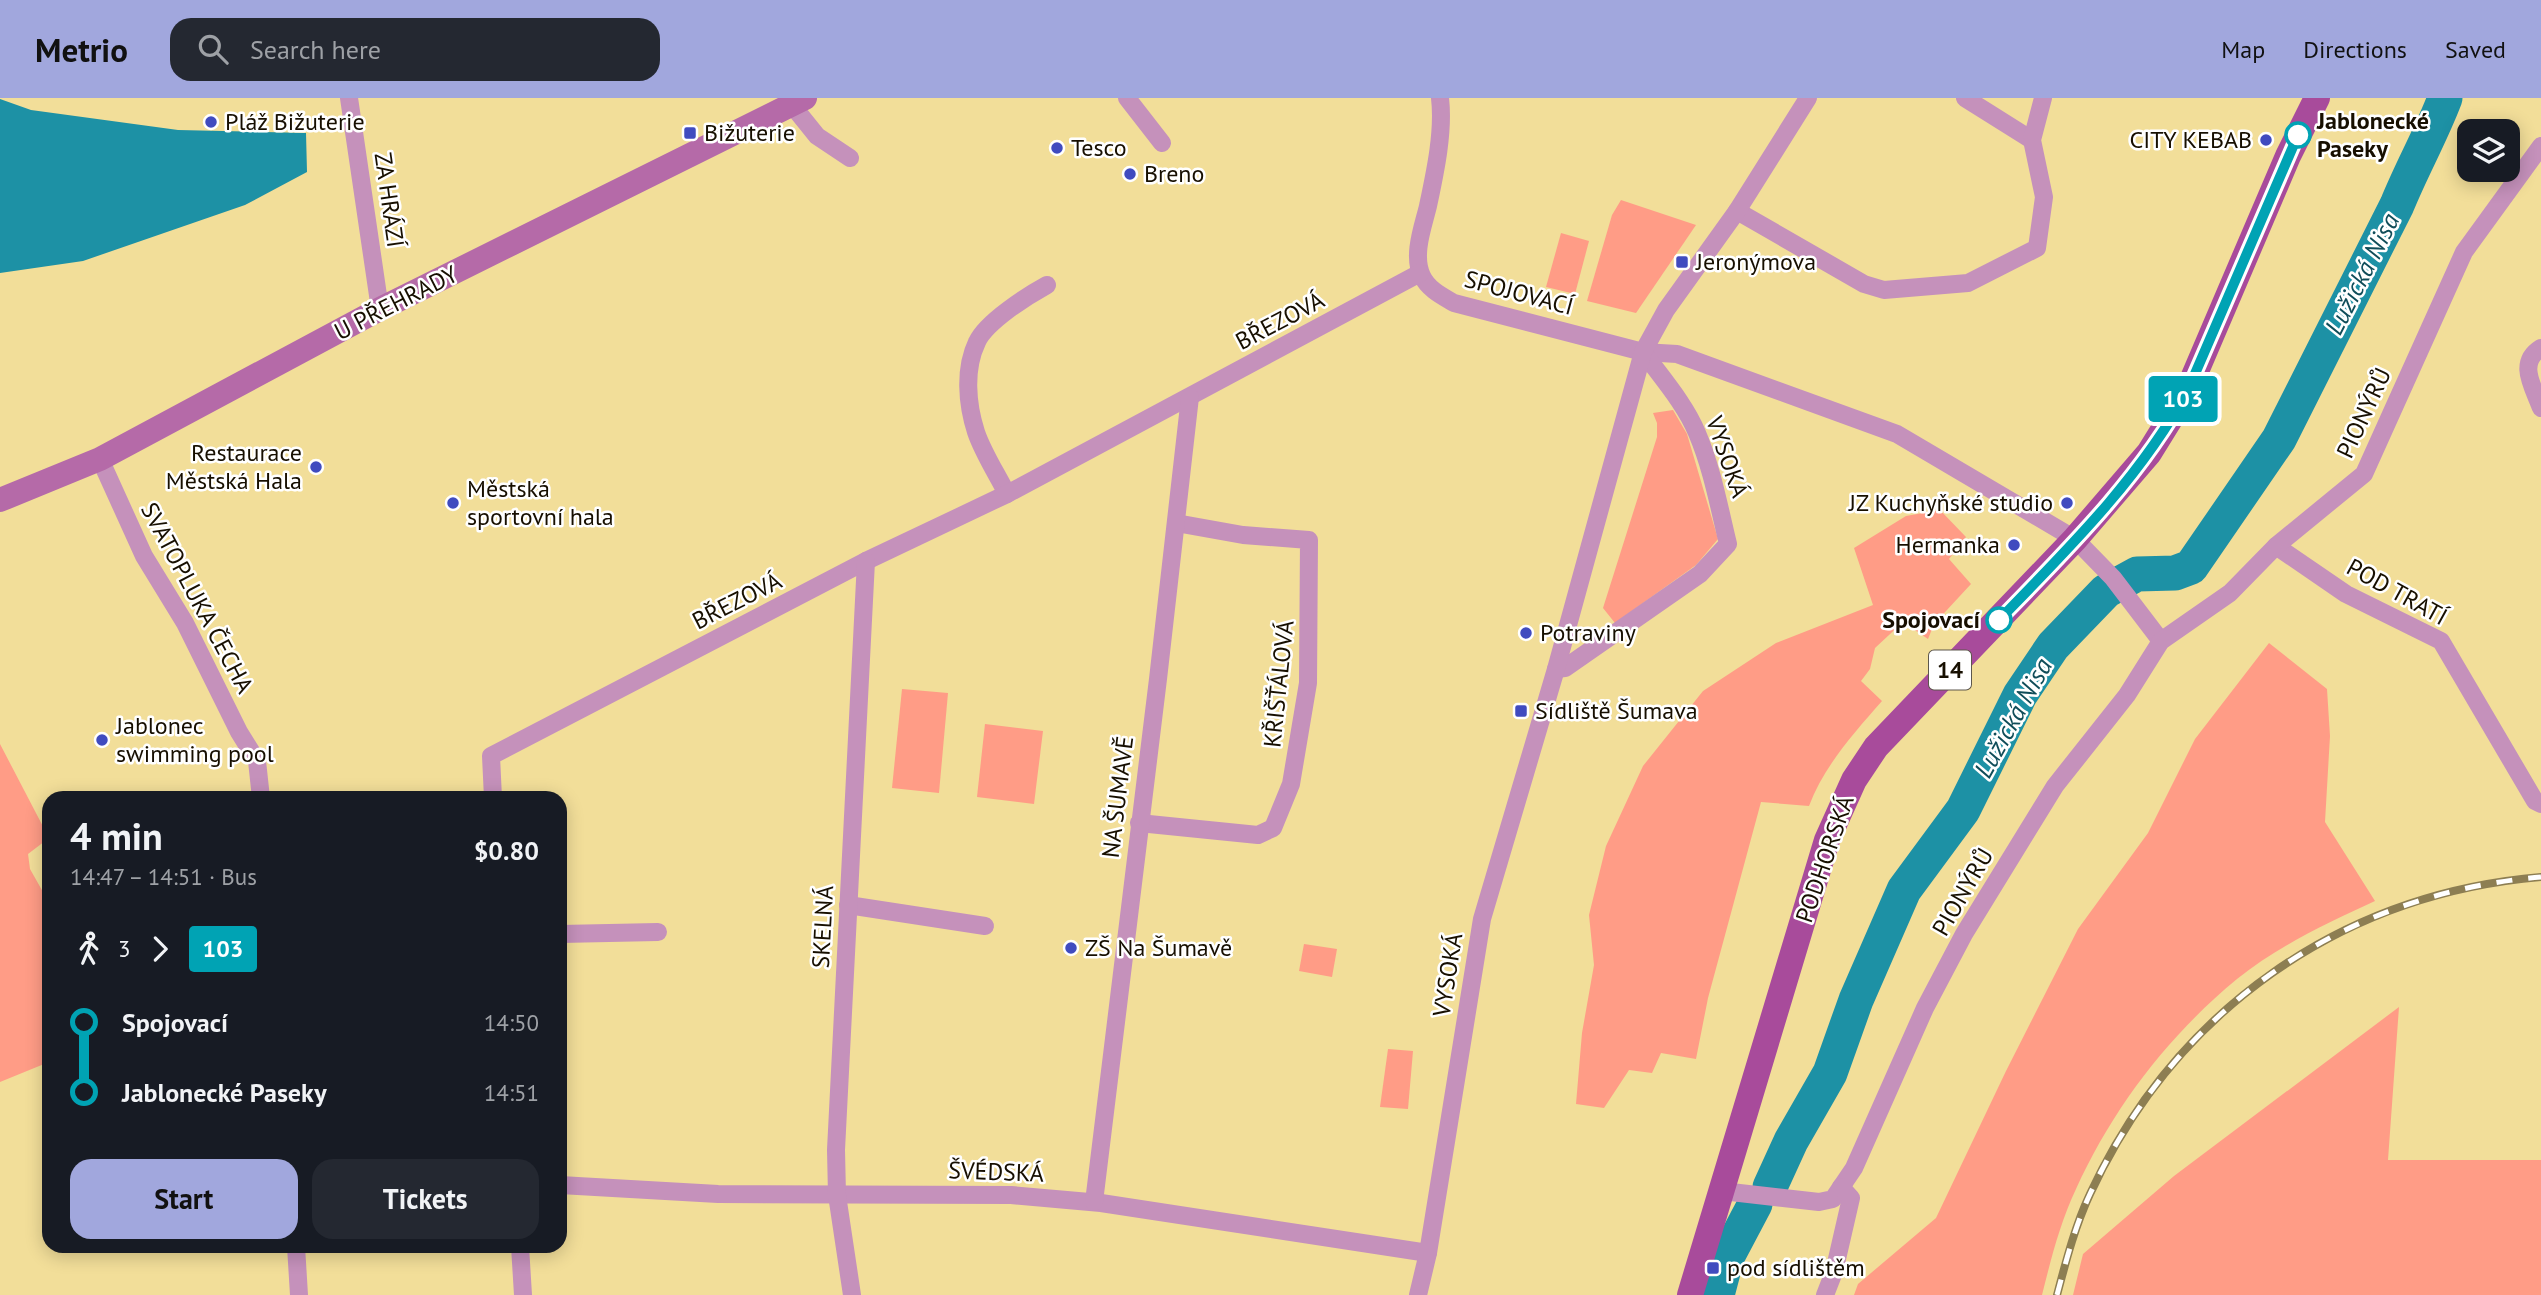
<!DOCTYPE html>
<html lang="en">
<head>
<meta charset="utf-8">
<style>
  :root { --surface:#171b24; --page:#242831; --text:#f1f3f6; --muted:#9ea1a6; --accent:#a1a7dd }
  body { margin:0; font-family:"PT Sans",sans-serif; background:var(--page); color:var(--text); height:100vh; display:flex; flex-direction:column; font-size:26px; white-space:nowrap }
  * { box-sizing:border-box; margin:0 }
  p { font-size:23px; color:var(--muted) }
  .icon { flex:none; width:38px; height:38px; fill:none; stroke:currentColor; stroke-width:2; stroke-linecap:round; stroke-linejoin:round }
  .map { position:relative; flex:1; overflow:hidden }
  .panel { position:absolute; left:42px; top:693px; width:525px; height:462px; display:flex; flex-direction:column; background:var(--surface); border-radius:21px; box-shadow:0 4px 18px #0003 }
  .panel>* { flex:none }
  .badge { padding:0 14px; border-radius:5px; font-size:24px; line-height:46px }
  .tools { position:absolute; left:2457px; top:21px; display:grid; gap:14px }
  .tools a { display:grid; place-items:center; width:63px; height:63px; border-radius:14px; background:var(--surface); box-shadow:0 4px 18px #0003; font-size:35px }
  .map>.badge { position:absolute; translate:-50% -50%; box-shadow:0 0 0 4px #fff }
  .legs { display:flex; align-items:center; gap:10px; height:77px; padding:0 28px; font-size:23px }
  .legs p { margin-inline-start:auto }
  .headline { display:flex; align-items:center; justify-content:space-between; height:119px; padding:0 28px }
  h1 { font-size:38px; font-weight:700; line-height:52px }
  .button { display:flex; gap:14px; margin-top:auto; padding:14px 28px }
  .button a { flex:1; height:80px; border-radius:21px; background:var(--accent); color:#111; font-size:28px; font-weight:700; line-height:80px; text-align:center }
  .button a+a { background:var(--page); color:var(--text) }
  ul { padding:0 28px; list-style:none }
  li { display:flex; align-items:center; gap:24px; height:70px; font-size:26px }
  li i { display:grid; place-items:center; width:10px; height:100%; margin:0 9px; background:currentColor }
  li i::after { content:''; width:18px; height:18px; margin:-9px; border:5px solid; border-radius:50%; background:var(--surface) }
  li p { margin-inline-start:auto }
  li:first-child i { background:linear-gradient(#0000 50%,currentColor 0) }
  li:last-child i { background:linear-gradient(currentColor 50%,#0000 0) }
  header { display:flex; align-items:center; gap:42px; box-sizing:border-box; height:98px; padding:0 35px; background:var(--accent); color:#111 }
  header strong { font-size:33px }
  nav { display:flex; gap:38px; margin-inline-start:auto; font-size:24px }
  .search { width:490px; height:63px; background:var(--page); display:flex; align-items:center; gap:18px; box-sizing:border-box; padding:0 24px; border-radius:21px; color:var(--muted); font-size:26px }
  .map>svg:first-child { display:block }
</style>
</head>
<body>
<header>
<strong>Metrio</strong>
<div class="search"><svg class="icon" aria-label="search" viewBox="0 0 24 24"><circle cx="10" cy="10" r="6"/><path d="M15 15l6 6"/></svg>Search here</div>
<nav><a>Map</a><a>Directions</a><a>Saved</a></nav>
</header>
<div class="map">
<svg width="2541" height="1197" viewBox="0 0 2541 1197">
  <rect width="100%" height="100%" fill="#f2de99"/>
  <!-- green -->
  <g fill="#ff9c86">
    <polygon points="1621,102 1696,127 1636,215 1587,203 1612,117"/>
    <polygon points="1561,135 1589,143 1575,196 1546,189"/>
    <polygon points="1673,312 1687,336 1718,441 1696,467 1615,525 1603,510 1657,339 1657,325 1653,315"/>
    <path d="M1940,412L1966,439L1949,461L1971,486L1934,526L1928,541L1903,524L1875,550L1870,571L1861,583L1882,603C1854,635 1824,668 1809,708L1761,704L1708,900L1696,961L1661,955L1652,975L1629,972L1604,1010L1576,1006L1582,935L1594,867L1589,817L1606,748L1643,668L1703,593L1776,545L1873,507L1854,450L1906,418Z"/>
    <path d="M2269,545L2327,591L2330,638L2325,724L2375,803C2327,825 2278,848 2237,881C2168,938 2113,1010 2076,1091C2060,1125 2051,1161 2042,1197H1854L1858,1186L1936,1120L2006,973L2078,831L2148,735L2195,641Z"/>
    <polygon points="902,591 948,595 939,695 892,690"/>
    <polygon points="985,626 1043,633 1034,706 977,699"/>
    <polygon points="0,646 49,740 28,756 30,771 43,794 49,794 49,964 0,984"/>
    <polygon points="1304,846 1337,851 1332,879 1299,873"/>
    <polygon points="2399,909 2388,1062 2541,1062 2541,1197 2073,1197 2083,1156 2174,1078"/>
    <polygon points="1388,951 1413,953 1408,1011 1380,1009"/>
  </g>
  <!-- water -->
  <polygon fill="#1d91a5" points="0,1 31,12 178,32 306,35 307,74 245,107 83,163 0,175"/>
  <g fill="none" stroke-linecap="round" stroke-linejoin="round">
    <!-- river -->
    <g stroke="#1d91a5" stroke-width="35">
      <path d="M1770,1089L1791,1043L1830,975L1856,902L1904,792L1963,712L2020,597L2053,548L2106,493L2137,476L2175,475L2191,469L2279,341L2397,107C2412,70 2431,37 2445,0"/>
      <polyline points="1717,1197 1727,1159 1755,1106"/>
    </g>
    <!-- street -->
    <g stroke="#c591bb" stroke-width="18">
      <polyline points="349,0 380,211"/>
      <polyline points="1127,0 1162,45"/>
      <path d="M1440,0C1444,34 1435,75 1428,108C1423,129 1412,157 1422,178C1428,191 1442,198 1454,205L1643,254L1677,256L1897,336L2075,441L2113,480L2161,543"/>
      <polyline points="1965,0 2032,42"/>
      <polyline points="792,7 817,38 850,60"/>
      <polyline points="1737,113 1864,186 1884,192 1968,185 2037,150 2044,99 2032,42 2043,0"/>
      <path d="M2541,250C2517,265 2533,288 2541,310"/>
      <polyline points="100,361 144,458 185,525 239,634 257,663 261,700"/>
      <path d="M1007,396C997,376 983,355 976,334C967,306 964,271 977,244C986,224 1027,198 1047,187"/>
      <polyline points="2276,448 2346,496 2441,543 2535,703 2541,706"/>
      <path d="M1556,571L1565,570L1700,476L1728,446C1719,409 1712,370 1697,335C1685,306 1662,280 1643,254"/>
      <polyline points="493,700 491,658 866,463 1007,396 1420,175"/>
      <polyline points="1139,725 1258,737 1273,730 1291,686 1308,585 1309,442 1243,437 1176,425"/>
      <polyline points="848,807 985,828"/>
      <polyline points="560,836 658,834"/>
      <polyline points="560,1087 718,1096 1011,1097 1101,1105 1428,1155"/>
      <polyline points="1722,1093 1819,1104 1833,1101 1854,1070 1925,910 1964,836 2055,688 2127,597 2161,543 2230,495 2276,448 2364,376 2464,154 2541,48"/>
      <polyline points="1094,1104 1158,581 1190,299"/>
      <polyline points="296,1148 299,1197"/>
      <polyline points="520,1148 523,1197"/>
      <polyline points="852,1197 837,1097 836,1052 866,463"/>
      <polyline points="1418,1197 1428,1155 1482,821 1556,571 1643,254 1666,212 1737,113 1808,0"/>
      <polyline points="1825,1197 1834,1174 1851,1100 1841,1089"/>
    </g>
    <!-- secondary -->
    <polyline stroke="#b56aa8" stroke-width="24" points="0,402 100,361 380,211 805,0"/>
    <!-- primary -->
    <polyline stroke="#a84b9b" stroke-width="26" points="1690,1197 1827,742 1854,682 1876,649 2075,441 2149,355 2188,292 2288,58 2317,0"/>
    <!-- rail casing -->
    <g stroke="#8d7e52" stroke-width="8">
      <path id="rail" d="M2057,1197C2066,1163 2075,1128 2090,1096C2175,913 2340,796 2541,779"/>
    </g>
    <!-- rail -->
    <use href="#rail" stroke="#fff" stroke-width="5" stroke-dasharray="16" stroke-linecap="butt"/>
  </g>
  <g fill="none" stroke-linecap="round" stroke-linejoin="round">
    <!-- line-1 casing -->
    <g stroke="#fff" stroke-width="16">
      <path id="line-1" d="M1999,522C2068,451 2141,379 2188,292L2298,37"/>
    </g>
    <!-- line-1 -->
    <use href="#line-1" stroke="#00a3b4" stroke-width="10"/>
  </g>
  <!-- markers -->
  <g fill="#404bbf" stroke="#fff" stroke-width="2.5">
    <circle cx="211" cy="24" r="7"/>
    <rect x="683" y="28" width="14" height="14" rx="3.5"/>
    <circle cx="2266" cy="42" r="7"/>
    <circle cx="1057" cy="50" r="7"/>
    <circle cx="1130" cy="76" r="7"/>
    <rect x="1675" y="157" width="14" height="14" rx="3.5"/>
    <circle cx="316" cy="369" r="7"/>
    <circle cx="453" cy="405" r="7"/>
    <circle cx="2067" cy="405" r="7"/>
    <circle cx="2014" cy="447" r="7"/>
    <circle cx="1526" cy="535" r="7"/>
    <rect x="1514" y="606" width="14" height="14" rx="3.5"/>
    <circle cx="102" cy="642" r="7"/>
    <circle cx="1071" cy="850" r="7"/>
    <rect x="1706" y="1163" width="14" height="14" rx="3.5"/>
  </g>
  <g fill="#fff" stroke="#00a3b4" stroke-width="3.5">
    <circle cx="2298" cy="37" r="12"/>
    <circle cx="1999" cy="522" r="12"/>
  </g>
  <g text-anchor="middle" stroke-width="5" stroke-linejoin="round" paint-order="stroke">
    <!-- shield labels -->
    <rect fill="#fff" stroke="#5d574c" stroke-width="2" x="1929" y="552.5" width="42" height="39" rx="5"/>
    <g font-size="23" font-weight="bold" fill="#170f00">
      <text x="1950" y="580">14</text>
    </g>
    <!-- stop labels -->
    <g font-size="24" font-weight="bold" fill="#170f00" stroke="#fff" text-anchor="start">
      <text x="2317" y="31">Jablonecké<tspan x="2317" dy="28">Paseky</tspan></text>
      <text x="1980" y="530" text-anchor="end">Spojovací</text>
    </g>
    <!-- poi labels -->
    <g font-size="24" fill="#170f00" stroke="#fff" text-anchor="start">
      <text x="225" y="32">Pláž Bižuterie</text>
      <text x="704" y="43">Bižuterie</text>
      <text x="2252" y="50" text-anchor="end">CITY KEBAB</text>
      <text x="1071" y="58">Tesco</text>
      <text x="1144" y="84">Breno</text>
      <text x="1696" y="172">Jeronýmova</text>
      <text x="302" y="363" text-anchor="end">Restaurace<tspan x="302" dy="28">Městská Hala</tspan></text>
      <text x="467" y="399">Městská<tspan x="467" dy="28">sportovní hala</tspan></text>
      <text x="2053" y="413" text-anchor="end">JZ Kuchyňské studio</text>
      <text x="2000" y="455" text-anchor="end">Hermanka</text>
      <text x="1540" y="543">Potraviny</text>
      <text x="1535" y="621">Sídliště Šumava</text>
      <text x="116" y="636">Jablonec<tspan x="116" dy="28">swimming pool</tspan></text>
      <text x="1085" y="858">ZŠ Na Šumavě</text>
      <text x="1727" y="1178">pod sídlištěm</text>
    </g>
    <!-- street labels -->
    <g font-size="24" fill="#170f00" stroke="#fff">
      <text transform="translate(389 102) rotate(82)" y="8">ZA HRÁZÍ</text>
      <text transform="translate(1519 195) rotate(15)" y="8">SPOJOVACÍ</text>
      <text transform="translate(396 205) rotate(-27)" y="8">U PŘEHRADY</text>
      <text transform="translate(1280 223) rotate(-28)" y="8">BŘEZOVÁ</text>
      <text transform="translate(2364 315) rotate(-65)" y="8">PIONÝRŮ</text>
      <text transform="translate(1727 359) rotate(71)" y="8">VYSOKÁ</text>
      <text transform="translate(2397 494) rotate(29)" y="8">POD TRATÍ</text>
      <text transform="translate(197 500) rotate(62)" y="8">SVATOPLUKA ČECHA</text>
      <text transform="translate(737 503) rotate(-27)" y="8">BŘEZOVÁ</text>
      <text transform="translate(1279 586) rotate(-84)" y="8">KŘIŠŤÁLOVÁ</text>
      <text transform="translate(1118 699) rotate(-83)" y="8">NA ŠUMAVĚ</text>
      <text transform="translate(1825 761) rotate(-71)" y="8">PODHORSKÁ</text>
      <text transform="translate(1963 794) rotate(-60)" y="8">PIONÝRŮ</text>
      <text transform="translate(823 829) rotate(-87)" y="8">SKELNÁ</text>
      <text transform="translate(1448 877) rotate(-81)" y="8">VYSOKÁ</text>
      <text transform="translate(996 1074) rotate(2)" y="8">ŠVÉDSKÁ</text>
    </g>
    <!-- water labels -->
    <g font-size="26" font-style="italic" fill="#104d59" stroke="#fff">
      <text transform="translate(2362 176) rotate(-63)" y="9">Lužická Nisa</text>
      <text transform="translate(2013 620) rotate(-61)" y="9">Lužická Nisa</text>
    </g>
  </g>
</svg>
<div class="tools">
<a><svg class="icon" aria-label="layers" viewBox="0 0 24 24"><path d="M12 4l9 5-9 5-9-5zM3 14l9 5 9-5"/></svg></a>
</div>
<b class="badge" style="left:2183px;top:301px;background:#00a3b4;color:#fff">103</b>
<section class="panel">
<div class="headline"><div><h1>4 min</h1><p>14:47 – 14:51 · Bus</p></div><b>$0.80</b></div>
<div class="legs"><svg class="icon" aria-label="walk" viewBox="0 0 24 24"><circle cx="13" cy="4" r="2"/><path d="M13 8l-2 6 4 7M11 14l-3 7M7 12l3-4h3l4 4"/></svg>3<svg class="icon" aria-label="forward" viewBox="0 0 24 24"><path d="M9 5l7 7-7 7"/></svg><b class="badge" style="background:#00a3b4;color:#fff">103</b></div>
<ul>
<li><i style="color:#00a3b4"></i><b>Spojovací</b><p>14:50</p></li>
<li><i style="color:#00a3b4"></i><b>Jablonecké Paseky</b><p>14:51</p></li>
</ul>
<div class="button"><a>Start</a><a>Tickets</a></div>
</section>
</div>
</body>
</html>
